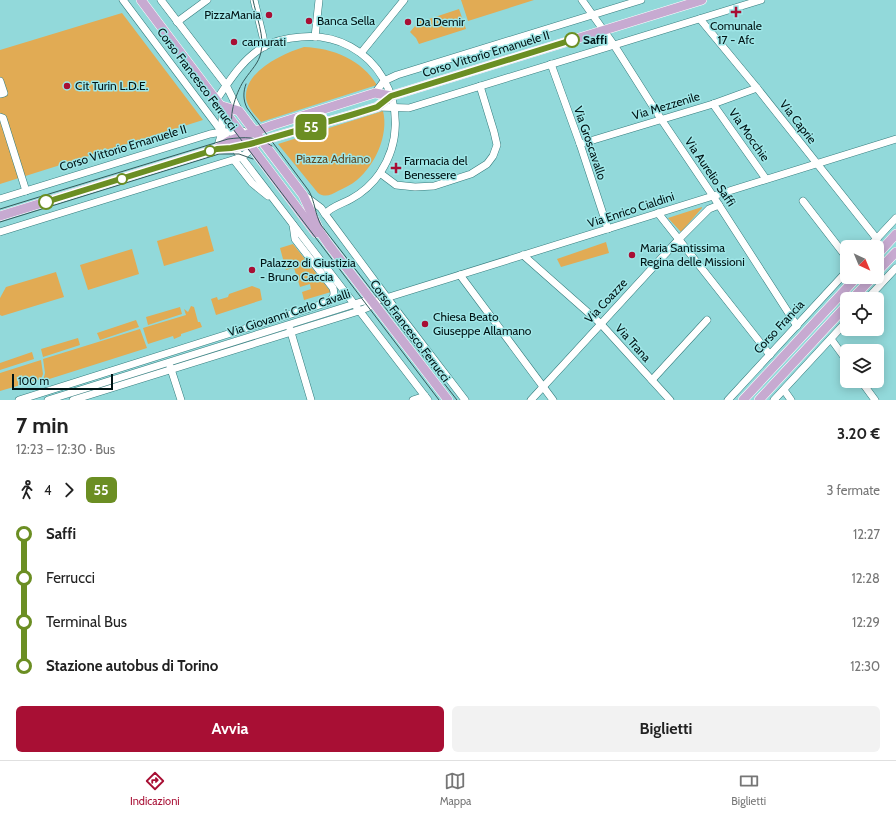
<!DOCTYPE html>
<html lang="it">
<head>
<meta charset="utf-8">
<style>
  :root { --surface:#fff; --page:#f2f2f2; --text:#222; --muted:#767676; --line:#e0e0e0; --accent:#a80f34 }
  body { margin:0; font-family:Cabin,sans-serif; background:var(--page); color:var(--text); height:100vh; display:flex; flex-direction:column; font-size:15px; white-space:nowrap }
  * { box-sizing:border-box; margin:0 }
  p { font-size:13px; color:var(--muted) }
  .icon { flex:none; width:22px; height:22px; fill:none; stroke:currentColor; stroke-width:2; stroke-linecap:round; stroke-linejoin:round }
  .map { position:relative; height:400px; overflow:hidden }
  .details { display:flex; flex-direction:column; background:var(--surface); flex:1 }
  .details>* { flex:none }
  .badge { padding:0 8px; border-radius:6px; font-size:14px; line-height:26px }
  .needle { width:26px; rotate:136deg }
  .controls { position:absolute; left:840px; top:240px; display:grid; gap:8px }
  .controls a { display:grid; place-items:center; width:44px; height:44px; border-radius:6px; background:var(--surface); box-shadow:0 2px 10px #0003; font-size:20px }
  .scale { position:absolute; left:12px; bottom:10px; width:101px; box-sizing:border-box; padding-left:4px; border:2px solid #001415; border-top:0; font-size:11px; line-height:14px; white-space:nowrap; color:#001415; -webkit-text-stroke:3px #9fe6e7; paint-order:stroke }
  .map>.badge { position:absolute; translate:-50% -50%; box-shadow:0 0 0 2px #fff }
  .legs { display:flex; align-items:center; gap:6px; height:44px; padding:0 16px; font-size:13px }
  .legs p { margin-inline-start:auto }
  .headline { display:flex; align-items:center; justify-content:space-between; height:68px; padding:0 16px }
  h1 { font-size:22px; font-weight:700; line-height:30px }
  .button { display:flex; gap:8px; margin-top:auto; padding:8px 16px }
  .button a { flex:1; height:46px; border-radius:6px; background:var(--accent); color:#fff; font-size:16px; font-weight:700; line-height:46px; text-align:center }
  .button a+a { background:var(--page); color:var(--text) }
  ul { padding:0 16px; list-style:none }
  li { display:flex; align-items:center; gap:14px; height:44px; font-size:15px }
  li i { display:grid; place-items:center; width:6px; height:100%; margin:0 5px; background:currentColor }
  li i::after { content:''; width:10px; height:10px; margin:-5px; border:3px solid; border-radius:50%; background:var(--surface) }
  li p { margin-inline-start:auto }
  li:first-child i { background:linear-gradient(#0000 50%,currentColor 0) }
  li:last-child i { background:linear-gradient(currentColor 50%,#0000 0) }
  .tabs { display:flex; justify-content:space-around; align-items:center; height:56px; border-top:1px solid var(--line); background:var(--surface); font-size:11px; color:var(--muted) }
  .tabs a { display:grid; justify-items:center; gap:2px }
  .tabs .current { color:var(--accent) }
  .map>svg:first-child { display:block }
</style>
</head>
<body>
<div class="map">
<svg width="896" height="400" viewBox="0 0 896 400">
  <rect width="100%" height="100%" fill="#92d9da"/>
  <!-- green -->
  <g fill="#e1ab54">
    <polygon points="461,0 534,0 468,21"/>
    <polygon points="459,9 466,29 419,44 416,38 410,32 421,19 423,21"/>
    <polygon points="122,13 203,120 0,184 0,50"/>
    <path d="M304,47C333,48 362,60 377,85L261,122C255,115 245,105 246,95C247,70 284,53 304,47Z"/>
    <path d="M383,111C389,135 375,165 357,180C351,185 344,188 338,191C331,195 325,198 318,193L278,144Z"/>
    <polygon points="702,207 702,208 681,232 668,218"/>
    <polygon points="207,226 214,251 164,266 157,241"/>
    <polygon points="606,242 609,253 561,267 557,259"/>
    <polygon points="293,244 331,292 304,300 302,292 311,289 310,284 300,287 294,268 286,270 280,248"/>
    <polygon points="132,249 139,274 88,290 80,265"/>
    <polygon points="56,272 64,297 2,316 0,315 0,298 6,287"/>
    <polygon points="252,286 260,289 262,300 216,315 211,299 217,297 218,300 228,297 229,294"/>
    <polygon points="191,306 194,307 198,322 200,322 202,327 181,334 181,336 174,339 173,336 148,344 143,328 186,315 184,309 188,312"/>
    <polygon points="180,307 182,314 148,325 146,317"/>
    <polygon points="136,320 139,327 100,340 97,333"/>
    <polygon points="140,329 147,348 43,381 45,373 43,359"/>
    <polygon points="78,338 80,345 43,357 41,349"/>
    <polygon points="32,352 34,359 0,370 0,363"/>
    <polygon points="41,360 43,374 41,379 27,383 26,379 23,380 24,384 0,391 0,373"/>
  </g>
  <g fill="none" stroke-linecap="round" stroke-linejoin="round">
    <!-- minor casing -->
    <g stroke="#347c7d" stroke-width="8">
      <g id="minor">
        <polyline points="123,0 222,132 428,400"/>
        <polyline points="161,0 226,85 239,111"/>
        <polyline points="254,0 263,37 264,47"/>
        <polyline points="582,0 614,45 661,119 713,196 797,326"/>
        <polyline points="700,19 757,88 877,239"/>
        <polyline points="177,22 207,0"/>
        <polyline points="315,37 319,0"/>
        <polyline points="361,53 404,0"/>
        <polyline points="551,64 580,144 608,229"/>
        <polyline points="0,81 4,93 0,94"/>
        <polyline points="375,93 384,81 397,75 641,0"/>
        <path d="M217,99C230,80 242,60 263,47C274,41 288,38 301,37C375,30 421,111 380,173C373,183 362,193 351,199C342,204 332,206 325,214"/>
        <polyline points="713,104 766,179"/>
        <polyline points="377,107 409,108 761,0"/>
        <polyline points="0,117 3,118 26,191"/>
        <polyline points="580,144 713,104 757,88"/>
        <polyline points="217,149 222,132 222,106"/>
        <polyline points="234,160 252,183 268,196"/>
        <polyline points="380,173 396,185 415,187 434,186 471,174 487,164 493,156 497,145 494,132 480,86"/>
        <polyline points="305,196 321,208 325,214 400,315 465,400"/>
        <polyline points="0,199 210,134 222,132 243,131"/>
        <polyline points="803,201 847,258"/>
        <polyline points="658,213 770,355"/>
        <polyline points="0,232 242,157 256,145"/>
        <polyline points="869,247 896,218"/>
        <polyline points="523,255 600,323 670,400"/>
        <polyline points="460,275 553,400"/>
        <polyline points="867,299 896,268"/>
        <polyline points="290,329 311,400"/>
        <polyline points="831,339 847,361"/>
        <polyline points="170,366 181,400"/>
        <polyline points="652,380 707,320"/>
        <polyline points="861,381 875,400"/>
        <polyline points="784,390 791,400"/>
        <path d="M19,400L329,302C334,297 335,295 333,288L295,239L293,225"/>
        <polyline points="48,400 364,301 373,302 896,139"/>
        <polyline points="73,400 359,311 369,307 373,302"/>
        <polyline points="413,400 425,396"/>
        <polyline points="531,400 679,239 709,209 719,205"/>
        <polyline points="728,400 847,271"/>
        <polyline points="774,400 847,321"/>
      </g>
    </g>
    <!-- major casing -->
    <g stroke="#fff" stroke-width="10">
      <g id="major">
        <polyline points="141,0 316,233"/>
        <polyline points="222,106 239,111 303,195 320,232 329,245 448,400"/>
        <polyline points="218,148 229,141 273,125 375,93 391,96"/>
        <polyline points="0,216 217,149 231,148 250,144 351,115 377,107 391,96 702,0"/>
        <polyline points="877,255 896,234"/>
        <polyline points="877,272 896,252"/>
        <polyline points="852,299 873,277"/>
        <polyline points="743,400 857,277"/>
        <polyline points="759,400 847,305"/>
      </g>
    </g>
    <!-- minor -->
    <use href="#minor" stroke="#fff" stroke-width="7"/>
    <!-- major -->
    <use href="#major" stroke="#c7aad1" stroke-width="9"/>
    <!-- tram -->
    <g stroke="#345a5b" stroke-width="1">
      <path d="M253,0C256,15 265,38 261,52C259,63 251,70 245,79C237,90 228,115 233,129L439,400"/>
      <path d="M246,84C243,92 243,100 247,108L309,191C315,202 315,214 321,225L457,400"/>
      <path d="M0,209L228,139C244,137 258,136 272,146"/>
      <polyline points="0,222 219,154 239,154 253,159"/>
    </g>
  </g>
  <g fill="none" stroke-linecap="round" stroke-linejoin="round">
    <!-- line-1 casing -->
    <g stroke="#fff" stroke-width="9">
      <polyline id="line-1" points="46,202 217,149 231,148 250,144 351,115 377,107 391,96 572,40"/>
    </g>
    <!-- line-1 -->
    <use href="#line-1" stroke="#6b8e23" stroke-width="6"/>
  </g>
  <!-- markers -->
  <g fill="#a80f34" stroke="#9fe6e7" stroke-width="1.5">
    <path d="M734 6h4v4h4v4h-4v4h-4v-4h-4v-4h4z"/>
    <circle cx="269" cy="15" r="4"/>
    <circle cx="309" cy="21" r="4"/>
    <circle cx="408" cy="22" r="4"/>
    <circle cx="234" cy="42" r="4"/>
    <circle cx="67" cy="86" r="4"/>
    <path d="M394 162h4v4h4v4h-4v4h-4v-4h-4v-4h4z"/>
    <circle cx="632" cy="255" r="4"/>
    <circle cx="252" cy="270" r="4"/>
    <circle cx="425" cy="324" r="4"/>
  </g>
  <g fill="#fff" stroke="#6b8e23" stroke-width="2">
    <circle cx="572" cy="40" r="7"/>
    <circle cx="210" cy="151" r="5"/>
    <circle cx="122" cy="179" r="5"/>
    <circle cx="46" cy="202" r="7"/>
  </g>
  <g text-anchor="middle" stroke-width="3" stroke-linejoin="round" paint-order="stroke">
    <!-- poi labels -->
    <g font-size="12" fill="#001415" stroke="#9fe6e7" text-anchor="start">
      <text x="261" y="19" text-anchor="end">PizzaMania</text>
      <text x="317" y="25">Banca Sella</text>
      <text x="416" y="26">Da Demir</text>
      <text x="736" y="30" text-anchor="middle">Comunale<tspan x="736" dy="14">17 - Afc</tspan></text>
      <text x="242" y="46">camurati</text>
      <text x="75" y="90">Cit Turin L.D.E.</text>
      <text x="404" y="165">Farmacia del<tspan x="404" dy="14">Benessere</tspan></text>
      <text x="640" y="252">Maria Santissima<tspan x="640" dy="14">Regina delle Missioni</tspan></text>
      <text x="260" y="267">Palazzo di Giustizia<tspan x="260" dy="14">- Bruno Caccia</tspan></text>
      <text x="433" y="321">Chiesa Beato<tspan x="433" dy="14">Giuseppe Allamano</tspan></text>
    </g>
    <!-- stop labels -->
    <g font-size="12" font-weight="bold" fill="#001415" stroke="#9fe6e7" text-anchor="start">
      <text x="583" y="44">Saffi</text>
    </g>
    <!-- street labels -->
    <g font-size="12" fill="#001415" stroke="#9fe6e7">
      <text transform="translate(486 54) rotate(-17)" y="4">Corso Vittorio Emanuele II</text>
      <text transform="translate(197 79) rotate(53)" y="4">Corso Francesco Ferrucci</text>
      <text transform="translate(666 106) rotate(-17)" y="4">Via Mezzenile</text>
      <text transform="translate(798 122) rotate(52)" y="4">Via Caprie</text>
      <text transform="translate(749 135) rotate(55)" y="4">Via Mocchie</text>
      <text transform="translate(590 143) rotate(71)" y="4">Via Groscavallo</text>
      <text transform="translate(123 148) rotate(-17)" y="4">Corso Vittorio Emanuele II</text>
      <text transform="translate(710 172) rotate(56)" y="4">Via Aurelio Saffi</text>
      <text transform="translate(631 210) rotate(-18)" y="4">Via Enrico Cialdini</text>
      <text transform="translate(606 301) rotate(-47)" y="4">Via Coazze</text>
      <text transform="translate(289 313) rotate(-18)" y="4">Via Giovanni Carlo Cavalli</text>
      <text transform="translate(779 327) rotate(-47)" y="4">Corso Francia</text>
      <text transform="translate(410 331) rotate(53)" y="4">Corso Francesco Ferrucci</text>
      <text transform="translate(633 343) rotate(48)" y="4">Via Trana</text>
    </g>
    <!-- park labels -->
    <g font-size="12" fill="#5f4823" stroke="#9fe6e7">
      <text x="333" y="163">Piazza Adriano</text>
    </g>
  </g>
</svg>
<div class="controls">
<a><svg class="needle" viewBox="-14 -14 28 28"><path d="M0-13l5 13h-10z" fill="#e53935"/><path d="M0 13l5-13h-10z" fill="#767676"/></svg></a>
<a><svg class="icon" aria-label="locate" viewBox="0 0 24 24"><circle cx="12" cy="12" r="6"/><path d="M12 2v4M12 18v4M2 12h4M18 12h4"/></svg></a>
<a><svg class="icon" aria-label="layers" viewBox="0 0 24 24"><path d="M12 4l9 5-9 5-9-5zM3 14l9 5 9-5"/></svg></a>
</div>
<div class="scale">100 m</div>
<b class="badge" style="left:311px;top:127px;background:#6b8e23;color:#fff">55</b>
</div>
<section class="details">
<div class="headline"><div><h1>7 min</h1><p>12:23 – 12:30 · Bus</p></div><b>3.20 €</b></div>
<div class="legs"><svg class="icon" aria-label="walk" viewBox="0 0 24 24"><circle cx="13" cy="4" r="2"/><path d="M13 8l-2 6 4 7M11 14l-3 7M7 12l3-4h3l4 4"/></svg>4<svg class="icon" aria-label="forward" viewBox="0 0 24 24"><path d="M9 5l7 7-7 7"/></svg><b class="badge" style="background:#6b8e23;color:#fff">55</b><p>3 fermate</p></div>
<ul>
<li><i style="color:#6b8e23"></i><b>Saffi</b><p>12:27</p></li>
<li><i style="color:#6b8e23"></i><span>Ferrucci</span><p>12:28</p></li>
<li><i style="color:#6b8e23"></i><span>Terminal Bus</span><p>12:29</p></li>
<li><i style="color:#6b8e23"></i><b>Stazione autobus di Torino</b><p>12:30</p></li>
</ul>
<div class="button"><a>Avvia</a><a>Biglietti</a></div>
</section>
<nav class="tabs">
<a class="current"><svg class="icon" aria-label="directions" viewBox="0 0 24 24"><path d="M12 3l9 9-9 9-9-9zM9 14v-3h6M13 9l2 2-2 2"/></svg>Indicazioni</a>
<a><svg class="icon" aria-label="map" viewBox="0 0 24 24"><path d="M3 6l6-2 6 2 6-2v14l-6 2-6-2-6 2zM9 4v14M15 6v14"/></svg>Mappa</a>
<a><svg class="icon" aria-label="tickets" viewBox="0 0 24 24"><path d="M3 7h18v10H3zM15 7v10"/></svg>Biglietti</a>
</nav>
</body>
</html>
